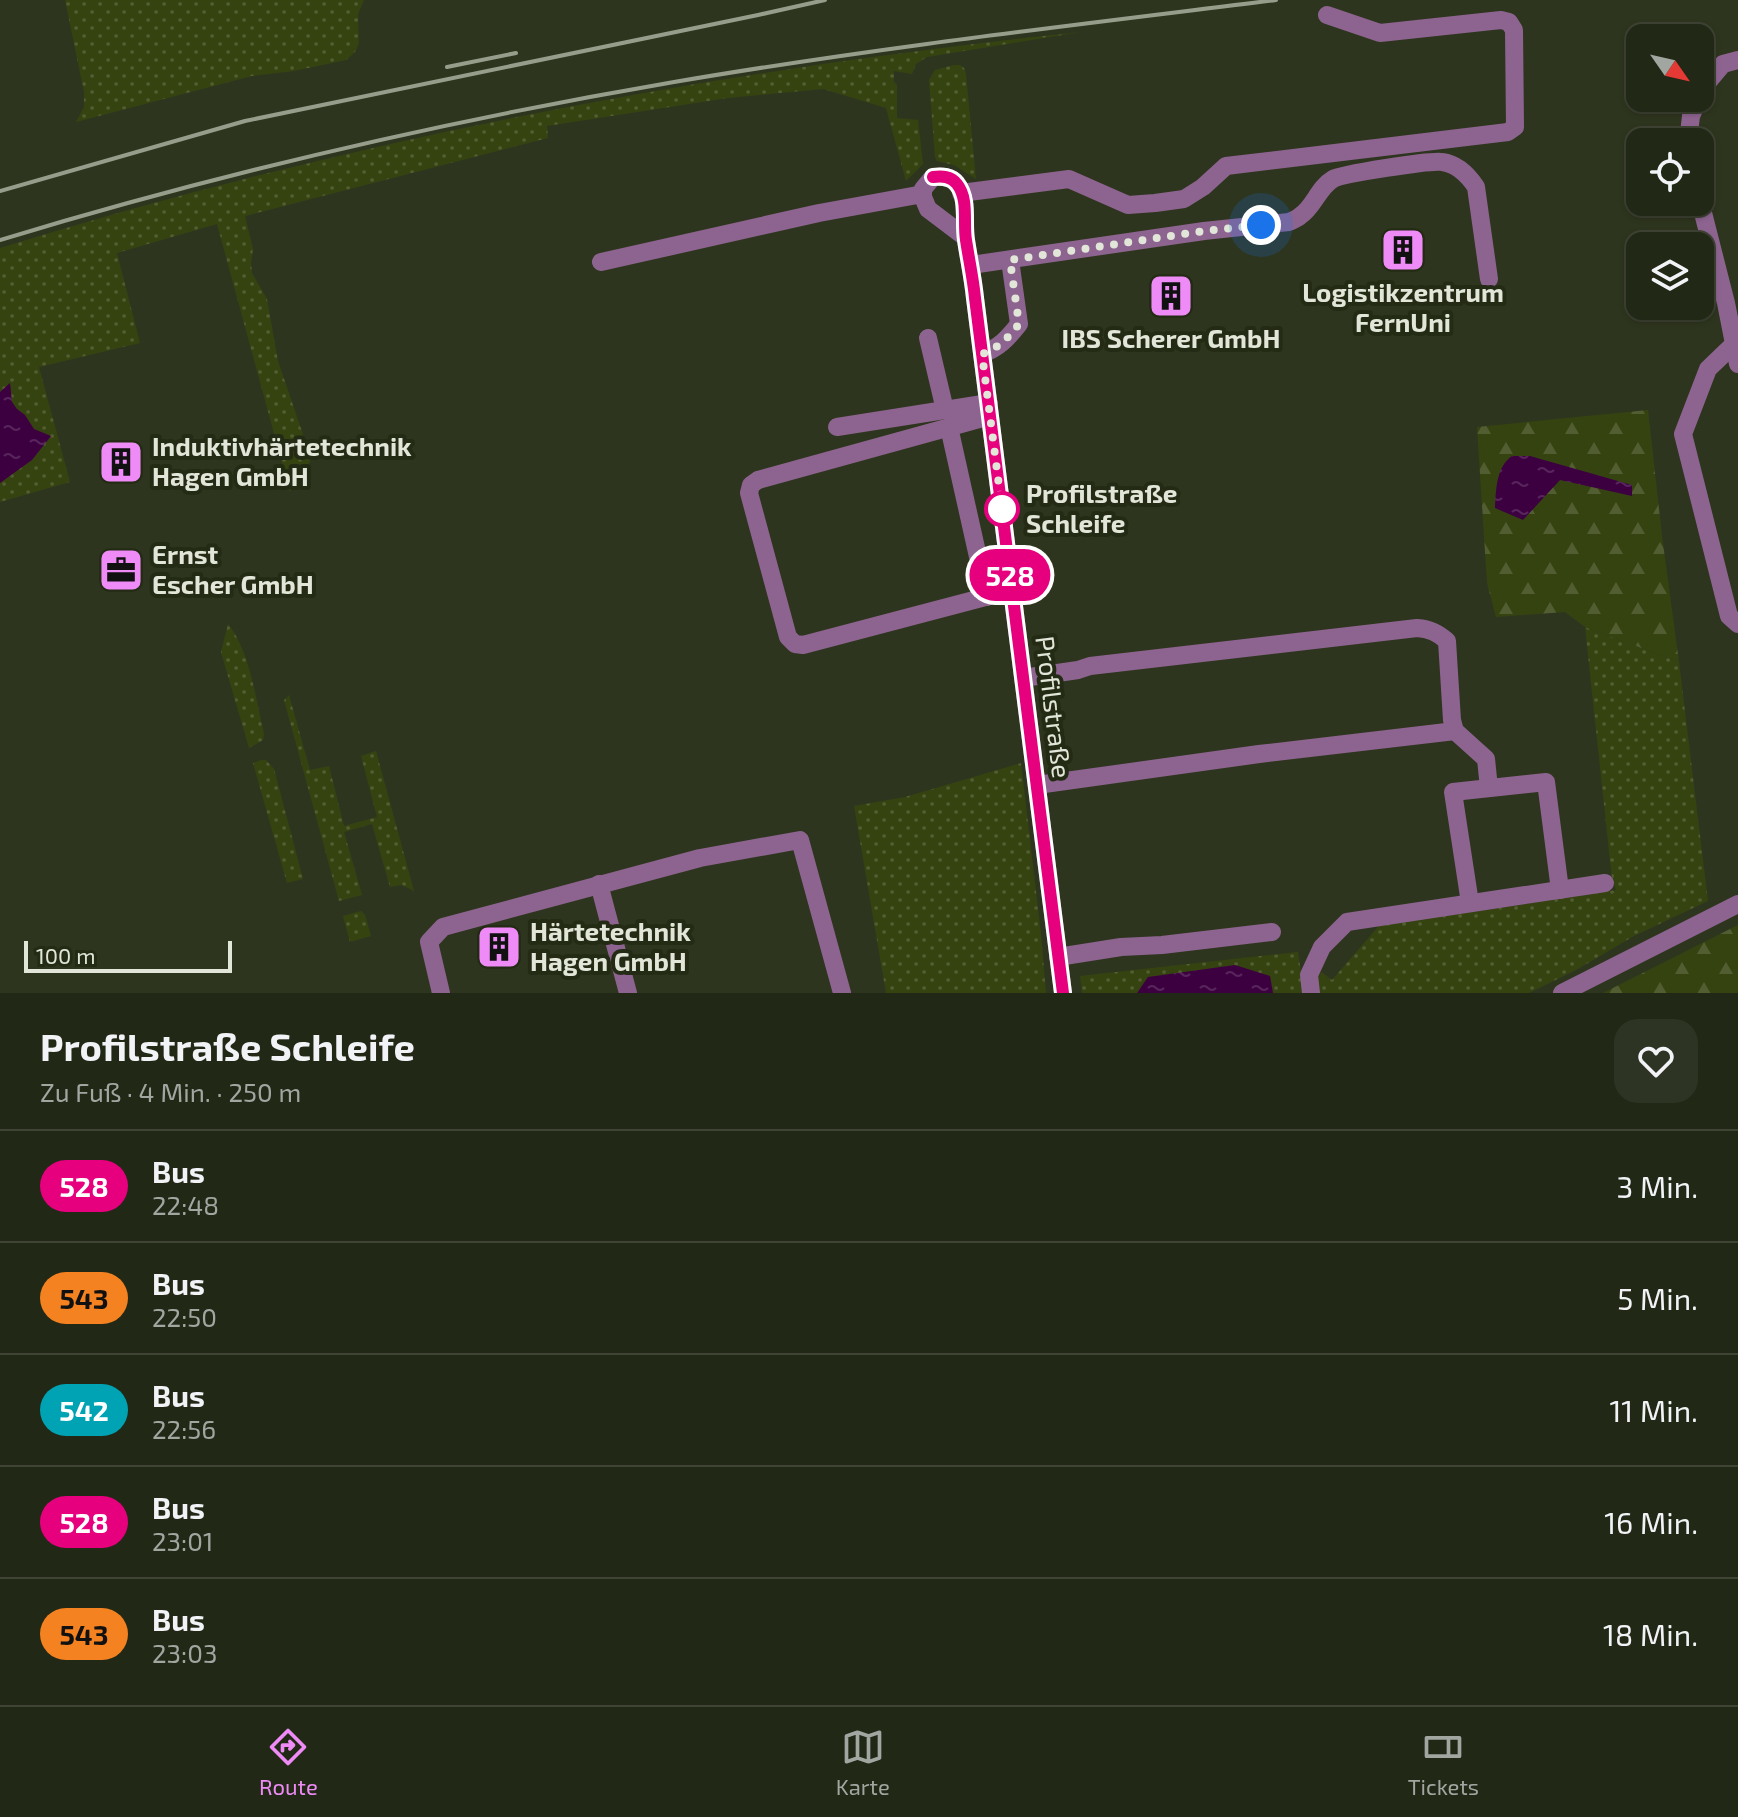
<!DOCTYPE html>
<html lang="de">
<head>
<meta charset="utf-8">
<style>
  :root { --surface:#222816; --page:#2e3423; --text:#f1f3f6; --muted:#a2a6a1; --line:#3f4435; --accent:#ef8bf6 }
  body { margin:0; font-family:"Exo 2",sans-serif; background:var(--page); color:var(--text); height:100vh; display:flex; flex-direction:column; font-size:30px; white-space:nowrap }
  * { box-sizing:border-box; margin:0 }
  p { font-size:26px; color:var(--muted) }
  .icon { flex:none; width:44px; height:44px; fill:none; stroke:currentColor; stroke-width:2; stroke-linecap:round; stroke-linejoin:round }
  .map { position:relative; height:993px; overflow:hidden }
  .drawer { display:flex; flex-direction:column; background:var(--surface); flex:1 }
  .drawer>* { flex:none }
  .badge { padding:0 16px; border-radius:26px; font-size:28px; line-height:52px }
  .needle { width:52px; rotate:124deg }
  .fabs { position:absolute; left:1626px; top:24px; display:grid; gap:16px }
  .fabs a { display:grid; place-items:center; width:88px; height:88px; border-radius:16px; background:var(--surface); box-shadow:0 2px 6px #0004,0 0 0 2px var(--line); font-size:40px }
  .scale { position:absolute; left:24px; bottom:20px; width:208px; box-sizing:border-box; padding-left:8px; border:4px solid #e1e6d8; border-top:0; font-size:22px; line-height:28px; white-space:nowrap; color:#e1e6d8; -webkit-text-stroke:6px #242b15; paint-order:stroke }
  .you { position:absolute; width:40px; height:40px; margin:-20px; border:6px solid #fff; border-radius:50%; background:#1a73e8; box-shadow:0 0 0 12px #1a73e833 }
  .map>.badge { position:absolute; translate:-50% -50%; box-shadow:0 0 0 4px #fff }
  .round { display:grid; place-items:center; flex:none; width:84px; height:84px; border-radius:24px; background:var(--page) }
  .summary { display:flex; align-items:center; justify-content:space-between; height:136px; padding:0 40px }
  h1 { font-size:38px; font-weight:700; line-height:60px }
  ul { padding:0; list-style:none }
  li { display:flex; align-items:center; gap:24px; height:112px; padding:0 40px; border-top:2px solid var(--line) }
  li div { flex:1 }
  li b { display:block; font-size:30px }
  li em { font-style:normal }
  li .badge { min-width:88px; font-weight:700; text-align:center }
  .dock { display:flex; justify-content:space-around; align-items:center; height:112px; border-top:2px solid var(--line); background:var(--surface); font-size:22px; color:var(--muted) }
  .dock a { display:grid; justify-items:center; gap:4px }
  .dock .on { color:var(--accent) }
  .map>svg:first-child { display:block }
</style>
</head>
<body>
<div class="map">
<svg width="1738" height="993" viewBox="0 0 1738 993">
  <defs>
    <pattern id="grass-dots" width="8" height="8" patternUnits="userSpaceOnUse" patternTransform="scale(2)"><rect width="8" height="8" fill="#354310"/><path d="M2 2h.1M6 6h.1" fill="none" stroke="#525e32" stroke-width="1.8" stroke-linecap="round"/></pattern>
    <pattern id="forest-firs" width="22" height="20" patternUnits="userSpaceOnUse" patternTransform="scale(2)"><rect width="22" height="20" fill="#354310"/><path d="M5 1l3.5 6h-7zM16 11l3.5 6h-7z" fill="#525e32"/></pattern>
    <pattern id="water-ripples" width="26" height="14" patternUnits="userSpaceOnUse" patternTransform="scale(2)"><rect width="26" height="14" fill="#3c0041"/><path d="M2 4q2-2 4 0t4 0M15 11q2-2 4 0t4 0" fill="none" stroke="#58255c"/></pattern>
  </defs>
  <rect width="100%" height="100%" fill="#2e351e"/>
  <!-- grass -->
  <g fill="url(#grass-dots)">
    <polygon points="65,0 364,0 358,14 359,43 355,52 346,60 294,71 252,76 76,122 84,107 84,92"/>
    <path d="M1081,32L927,57L916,64L912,74L894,71V82L897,85V118L918,120L923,164L906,181L886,108L823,89L728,98L547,126L548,138L245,216L253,249L251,263L252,273L267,299L278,361L311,458C307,473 297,479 290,492L217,224L117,253L140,343L39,367L70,482L0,502V248C351,139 716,70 1081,32Z"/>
    <polygon points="954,65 960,65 964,68 966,74 976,179 954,165 937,161 935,157 929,80 935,70"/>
    <path d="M228,624C250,651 256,700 264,734L263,740L249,748L221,652Z"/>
    <polygon points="1585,627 1679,662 1708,901 1634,936 1576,970 1529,993 1317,993 1317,980 1321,972 1332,980 1384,920 1480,911 1616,890 1612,879"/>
    <polygon points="289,695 310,770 329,766 344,826 377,817 361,756 376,751 414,891 402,885 390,887 372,824 344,832 362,895 339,901 284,700"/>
    <polygon points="261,760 266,760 274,769 303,879 287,883 253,763"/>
    <polygon points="1021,763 1041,934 1046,993 886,993 854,806 905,797"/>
    <polygon points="361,911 365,915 371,936 350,942 343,916"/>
    <polygon points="1298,952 1304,993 1082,993 1080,976"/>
  </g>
  <!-- forest -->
  <g fill="url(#forest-firs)">
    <polygon points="1648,410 1662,536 1679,662 1585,627 1565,612 1496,617 1487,583 1477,427"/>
    <polygon points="1738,925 1738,993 1603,993"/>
  </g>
  <!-- water -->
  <g fill="url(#water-ripples)">
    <polygon points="10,383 12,402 17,409 25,415 34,429 51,436 32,460 0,483 0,392"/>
    <path d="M1512,456H1530L1632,485V496L1560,480L1523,520L1495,508C1496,490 1496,467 1512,456Z"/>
    <polygon points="1235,965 1270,976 1273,993 1137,993 1148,977"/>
  </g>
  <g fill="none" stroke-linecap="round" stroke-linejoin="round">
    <!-- minor -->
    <g stroke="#8d6490" stroke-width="18">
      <polyline points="1700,96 1707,83 1723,64 1738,60"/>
      <polyline points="1688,142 1691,116 1699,98"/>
      <polyline points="961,193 1069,179 1128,205 1155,203 1184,199 1203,187 1226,166 1508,132 1515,127 1514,30 1509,22 1501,20 1380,33 1327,15"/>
      <polyline points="1700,201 1726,303 1738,364"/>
      <path d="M965,237L928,209L923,197V189L933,177C942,176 951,176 957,184C969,199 963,223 966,240C969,260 973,278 975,298L1063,993"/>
      <polyline points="601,262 819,213 923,194"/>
      <path d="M971,265L1204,231L1289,222C1293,220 1297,219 1300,216C1314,207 1318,188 1333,179C1341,174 1431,160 1442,162C1458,164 1468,175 1476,187L1489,279"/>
      <polyline points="928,338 945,410"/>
      <polyline points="1734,344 1708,369 1683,434 1729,616 1738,624"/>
      <path d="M982,354C999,348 1008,338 1019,324L1010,260"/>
      <polyline points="990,416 758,480 751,485 749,493 788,637 795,644 803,645 1012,590"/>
      <polyline points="837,427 989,403"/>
      <polyline points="949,427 987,597"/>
      <path d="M1023,678L1078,670L1090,666L1417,628C1430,629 1438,633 1447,641L1452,720L1455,731L1486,759L1489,788"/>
      <polyline points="1037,785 1259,754 1455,731"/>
      <polyline points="599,884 628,993"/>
      <polyline points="1470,903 1453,792 1546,782 1560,890"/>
      <polyline points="1058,957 1121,947 1162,945 1272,932"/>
      <polyline points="441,993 429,942 443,927 700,858 800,840 842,993"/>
      <polyline points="1311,993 1309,975 1322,947 1347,922 1605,883"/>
      <polyline points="1562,993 1738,904"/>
    </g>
    <!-- rail -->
    <g stroke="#979d8b" stroke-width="4">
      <polyline points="447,67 516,53"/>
      <polyline points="0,191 245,121 758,15 825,0"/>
      <path d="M0,240C221,173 446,121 674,82C873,48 1075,25 1276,0"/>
    </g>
  </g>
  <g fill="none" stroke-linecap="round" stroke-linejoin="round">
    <!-- line casing -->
    <g stroke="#fff" stroke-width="18">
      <path id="line" d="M933,177C942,176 951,176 957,184C969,199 963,223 966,240C969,260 973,278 975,298L1063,993"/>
    </g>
    <!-- line -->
    <use href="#line" stroke="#e6007e" stroke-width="12"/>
    <!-- walk -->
    <path stroke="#e1e6d8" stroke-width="8" stroke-dasharray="0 14.4" d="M1002,509L982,354C999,348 1008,338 1019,324L1010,260L1204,231L1261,225"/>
  </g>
  <!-- icons -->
  <defs>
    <g id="building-square" transform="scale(2.3)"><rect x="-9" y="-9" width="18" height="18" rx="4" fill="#ef8bf6" stroke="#242b15"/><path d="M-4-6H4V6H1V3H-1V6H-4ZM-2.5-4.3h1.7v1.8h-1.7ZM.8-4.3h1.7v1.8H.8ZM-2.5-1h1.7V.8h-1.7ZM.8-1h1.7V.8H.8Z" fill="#111"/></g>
    <g id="office-square" transform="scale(2.3)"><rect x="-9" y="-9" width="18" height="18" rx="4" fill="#ef8bf6" stroke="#242b15"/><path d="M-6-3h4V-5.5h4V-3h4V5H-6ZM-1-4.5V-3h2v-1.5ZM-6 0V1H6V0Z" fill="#111"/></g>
  </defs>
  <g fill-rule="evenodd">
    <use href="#building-square" x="1403" y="250"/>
    <use href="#building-square" x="1171" y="296"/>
    <use href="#building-square" x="121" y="462"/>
    <use href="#office-square" x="121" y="570"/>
    <use href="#building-square" x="499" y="947"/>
  </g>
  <!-- markers -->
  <circle fill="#fff" stroke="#e6007e" stroke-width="4" cx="1002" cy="509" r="16"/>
  <g text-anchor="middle" stroke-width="8" stroke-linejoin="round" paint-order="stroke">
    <!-- poi labels -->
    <g font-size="26" font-weight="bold" fill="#e1e6d8" stroke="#242b15" text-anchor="start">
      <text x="1403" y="302" text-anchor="middle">Logistikzentrum<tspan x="1403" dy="30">FernUni</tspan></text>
      <text x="1171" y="348" text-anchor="middle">IBS Scherer GmbH</text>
      <text x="152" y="456">Induktivhärtetechnik<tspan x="152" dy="30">Hagen GmbH</tspan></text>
      <text x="152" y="564">Ernst<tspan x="152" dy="30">Escher GmbH</tspan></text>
      <text x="530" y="941">Härtetechnik<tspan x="530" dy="30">Hagen GmbH</tspan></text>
    </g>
    <!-- stop labels -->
    <g font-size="26" font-weight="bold" fill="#e1e6d8" stroke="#242b15" text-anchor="start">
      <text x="1026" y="503">Profilstraße<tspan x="1026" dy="30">Schleife</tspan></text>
    </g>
    <!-- street labels -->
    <g font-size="26" fill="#e1e6d8" stroke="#242b15">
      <text transform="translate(1053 707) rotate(83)" y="9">Profilstraße</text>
    </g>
  </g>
</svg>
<div class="fabs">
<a><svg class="needle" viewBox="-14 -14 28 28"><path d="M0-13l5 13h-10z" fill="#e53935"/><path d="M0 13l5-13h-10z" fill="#a2a6a1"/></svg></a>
<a><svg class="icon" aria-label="locate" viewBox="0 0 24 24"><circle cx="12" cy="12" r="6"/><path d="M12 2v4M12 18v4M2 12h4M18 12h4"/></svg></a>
<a><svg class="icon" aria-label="layers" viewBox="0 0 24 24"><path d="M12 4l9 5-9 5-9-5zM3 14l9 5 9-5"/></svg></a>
</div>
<div class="scale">100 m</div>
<div class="you" style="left:1261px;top:225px"></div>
<b class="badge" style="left:1010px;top:575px;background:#e6007e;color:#fff">528</b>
</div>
<section class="drawer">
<div class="summary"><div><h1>Profilstraße Schleife</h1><p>Zu Fuß · 4 Min. · 250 m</p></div><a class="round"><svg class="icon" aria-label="heart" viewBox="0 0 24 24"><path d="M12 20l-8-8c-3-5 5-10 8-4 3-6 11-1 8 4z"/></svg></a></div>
<ul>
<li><span class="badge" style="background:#e6007e;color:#fff">528</span><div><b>Bus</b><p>22:48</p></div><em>3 Min.</em></li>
<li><span class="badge" style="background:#f58220;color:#111">543</span><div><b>Bus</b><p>22:50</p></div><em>5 Min.</em></li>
<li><span class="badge" style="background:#00a3b4;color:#fff">542</span><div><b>Bus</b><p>22:56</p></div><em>11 Min.</em></li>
<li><span class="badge" style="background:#e6007e;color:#fff">528</span><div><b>Bus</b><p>23:01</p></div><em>16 Min.</em></li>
<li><span class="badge" style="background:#f58220;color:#111">543</span><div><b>Bus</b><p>23:03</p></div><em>18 Min.</em></li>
</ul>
</section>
<nav class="dock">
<a class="on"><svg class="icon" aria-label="directions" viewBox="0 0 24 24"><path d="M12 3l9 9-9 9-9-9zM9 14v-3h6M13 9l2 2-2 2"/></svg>Route</a>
<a><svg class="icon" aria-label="map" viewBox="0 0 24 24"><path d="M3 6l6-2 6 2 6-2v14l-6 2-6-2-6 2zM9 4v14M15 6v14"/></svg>Karte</a>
<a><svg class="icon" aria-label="tickets" viewBox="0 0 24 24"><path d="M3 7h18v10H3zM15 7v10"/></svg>Tickets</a>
</nav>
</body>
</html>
